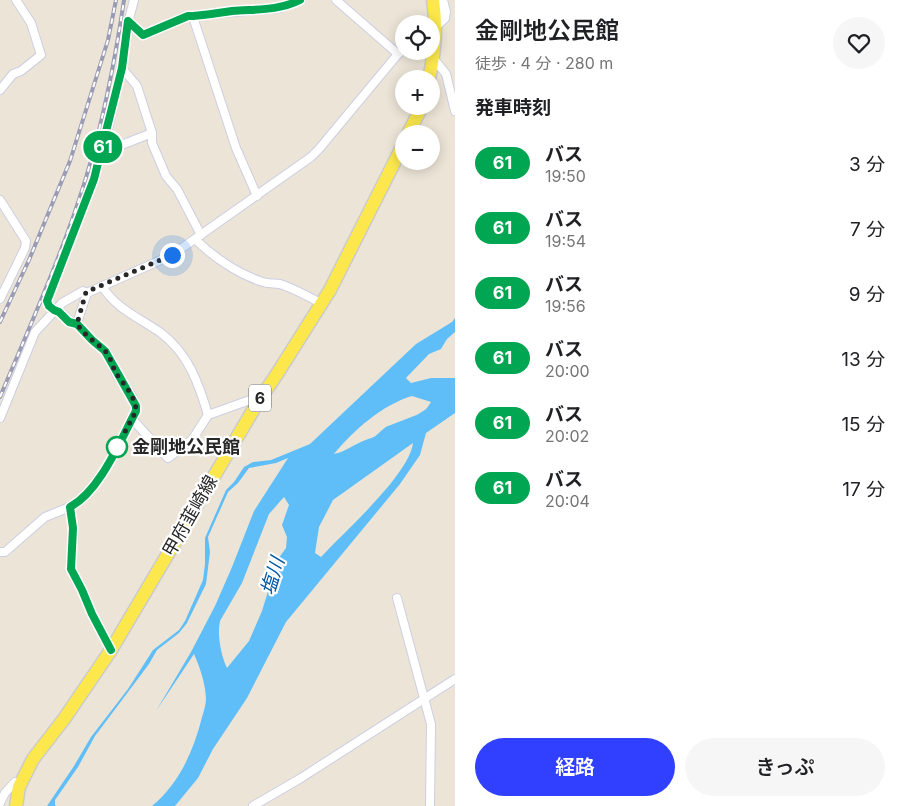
<!DOCTYPE html>
<html lang="ja">
<head>
<meta charset="utf-8">
<style>
  :root { --surface:#fff; --page:#f6f6f6; --text:#202124; --muted:#757577; --accent:#313fff }
  body { margin:0; font-family:Inter,"Noto Sans JP",sans-serif; background:var(--page); color:var(--text); height:100vh; display:flex; flex-direction:column; font-size:19px; white-space:nowrap }
  * { box-sizing:border-box; margin:0 }
  p { font-size:16px; color:var(--muted) }
  .icon { flex:none; width:28px; height:28px; fill:none; stroke:currentColor; stroke-width:2; stroke-linecap:round; stroke-linejoin:round }
  .map { position:relative; flex:1; overflow:hidden }
  .sheet { display:flex; flex-direction:column; background:var(--surface); width:450px }
  .sheet>* { flex:none }
  .badge { padding:0 10px; border-radius:16px; font-size:18px; line-height:32px }
  .fabs { position:absolute; left:395px; top:15px; display:grid; gap:10px }
  .fabs a { display:grid; place-items:center; width:45px; height:45px; border-radius:50%; background:var(--surface); box-shadow:0 2px 12px #0003; font-size:25px }
  .you { position:absolute; width:25px; height:25px; margin:-12px; border:4px solid #fff; border-radius:50%; background:#1a73e8; box-shadow:0 0 0 8px #1a73e833 }
  .map>.badge { position:absolute; translate:-50% -50%; box-shadow:0 0 0 2px #fff }
  h2 { padding:0 20px; font-size:19px; line-height:45px }
  .round { display:grid; place-items:center; flex:none; width:52px; height:52px; border-radius:26px; background:var(--page) }
  .summary { display:flex; align-items:center; justify-content:space-between; height:85px; padding:0 20px }
  h1 { font-size:24px; font-weight:600; line-height:38px }
  .action { display:flex; gap:10px; margin-top:auto; padding:10px 20px }
  .action a { flex:1; height:58px; border-radius:30px; background:var(--accent); color:#fff; font-size:20px; font-weight:600; line-height:58px; text-align:center }
  .action a+a { background:var(--page); color:var(--text) }
  ul { padding:0; list-style:none }
  li { display:flex; align-items:center; gap:15px; height:65px; padding:0 20px }
  li div { flex:1 }
  li b { display:block; font-size:19px }
  li em { font-style:normal }
  li .badge { min-width:55px; font-weight:700; text-align:center }
  main { display:flex; flex:1; min-height:0 }
  .map>svg:first-child { display:block }
</style>
</head>
<body>
<main>
<div class="map">
<svg width="455" height="806" viewBox="0 0 455 806">
  <rect width="100%" height="100%" fill="#ece5d7"/>
  <!-- water -->
  <path fill="#5fbef8" fill-rule="evenodd" d="M455,318V332L447,339L441,349L429,354L406,378L411,383L431,378H455V413L426,433L420,455L400,484L286,622L247,698L213,749L198,778L175,806H152C179,784 194,750 202,717C204,711 206,704 206,698C205,682 200,668 194,654L156,711L191,652L215,606L232,567L254,511L288,458L276,463L249,468L238,483L228,492L208,537L210,552L206,584L187,623L179,633L157,650L149,664L95,736L78,767L55,800V805L56,806H47L74,766L91,737L128,689L153,650L179,630L185,621L203,580L205,564V538L226,490L234,482L244,467L253,462L271,460L310,444L416,344L452,322ZM412,396L431,402C423,415 408,431 393,435C389,435 385,435 381,435C375,436 369,439 363,441C353,445 345,452 334,454C354,430 382,405 412,396ZM413,443C409,475 344,532 321,557L315,553L319,527L333,500ZM284,497L289,505L282,525L287,537L286,548L278,559L262,611L249,641L227,668C221,655 217,635 220,621L242,583L269,514Z"/>
  <g fill="none" stroke-linecap="round" stroke-linejoin="round">
    <!-- river -->
    <polyline stroke="#5fbef8" stroke-width="12" points="372,447 389,432 420,420 455,398"/>
    <!-- minor casing -->
    <g stroke="#cccee2" stroke-width="10">
      <g id="minor">
        <polyline points="336,0 398,54"/>
        <polyline points="193,17 236,148 257,196"/>
        <polyline points="128,21 143,35 187,16 270,9 280,8 301,0"/>
        <polyline points="434,59 446,74 455,111"/>
        <polyline points="122,68 137,86 152,133 152,143 166,176 177,189 201,235"/>
        <polyline points="0,90 13,74 21,71 41,55 31,23 16,0"/>
        <polyline points="101,153 152,133"/>
        <polyline points="0,200 26,241 25,248 0,299"/>
        <path d="M195,239C213,257 237,273 260,281C266,284 273,283 280,284C295,289 308,296 322,304"/>
        <path d="M102,286C116,309 140,318 161,333C188,353 199,384 208,415"/>
        <path d="M87,293L77,323C84,335 96,342 105,351C111,357 112,366 116,373C123,385 136,396 136,411C120,440 100,491 70,507L73,528L71,569L82,590L92,613L111,650"/>
        <path d="M77,323C68,323 67,316 60,312C53,308 50,308 47,301L94,179L108,129L122,65L128,23L134,0"/>
        <polyline points="0,418 35,332 62,303 83,291 87,293 172,255 311,157 319,149 398,54 404,50"/>
        <polyline points="132,419 168,458 192,440 208,415 250,400 258,402"/>
        <polyline points="0,552 5,552 45,517 70,507"/>
        <polyline points="397,598 431,724 430,806"/>
        <polyline points="0,803 5,793 15,782"/>
        <polyline points="253,806 301,778 455,679"/>
      </g>
    </g>
    <!-- tertiary casing -->
    <g stroke="#cccee2" stroke-width="12">
      <polyline id="tertiary" points="435,26 444,18 445,12 442,0"/>
    </g>
    <!-- primary casing -->
    <g stroke="#cbcbcb" stroke-width="15">
      <g id="primary">
        <path d="M429,79C435,52 437,27 433,0"/>
        <polyline points="408,134 422,106"/>
        <polyline points="16,806 19,787 33,759 64,719 111,650 258,402 277,374 330,290 404,143"/>
      </g>
    </g>
    <!-- minor -->
    <use href="#minor" stroke="#fff" stroke-width="8"/>
    <!-- tertiary -->
    <use href="#tertiary" stroke="#fff" stroke-width="10"/>
    <!-- primary -->
    <use href="#primary" stroke="#fce84c" stroke-width="12"/>
    <!-- rail casing -->
    <g stroke="#9a9bb4" stroke-width="4">
      <g id="rail">
        <polyline points="0,322 29,260 70,161 108,40 116,0"/>
        <path d="M0,397C30,326 62,255 85,181C103,122 115,61 124,0"/>
      </g>
    </g>
    <!-- rail -->
    <use href="#rail" stroke="#fff" stroke-width="2" stroke-dasharray="5.5" stroke-linecap="butt"/>
  </g>
  <g fill="none" stroke-linecap="round" stroke-linejoin="round">
    <!-- line casing -->
    <g stroke="#fff" stroke-width="11">
      <path id="line" d="M111,650L92,614L82,590L71,569L73,528L70,507C100,491 120,441 136,411V406L105,351L92,340L77,324L69,322L59,312L54,310L49,306L47,301L94,179L122,68L128,21L143,35L188,16H193C206,15 219,13 232,11C256,9 278,11 300,0"/>
    </g>
    <!-- line -->
    <use href="#line" stroke="#00a651" stroke-width="8"/>
    <!-- walk -->
    <path stroke="#272727" stroke-width="5" stroke-dasharray="0 9" d="M117,447L136,411C136,396 123,384 116,373C112,366 111,357 105,351C96,342 84,335 77,324L86,292L172,255"/>
  </g>
  <!-- markers -->
  <circle fill="#fff" stroke="#00a651" stroke-width="2.5" cx="117" cy="447" r="10"/>
  <g text-anchor="middle" stroke-width="4.5" stroke-linejoin="round" paint-order="stroke">
    <!-- shield labels -->
    <rect fill="#fff" stroke="#686868" stroke-width="1" x="249" y="384.5" width="22" height="27" rx="4"/>
    <g font-size="16" font-weight="bold" fill="#272727">
      <text x="260" y="404">6</text>
    </g>
    <!-- stop labels -->
    <g font-size="18" font-weight="bold" fill="#272727" stroke="#fff" text-anchor="start">
      <text x="132" y="453">金剛地公民館</text>
    </g>
    <!-- street labels -->
    <g font-size="18" fill="#272727" stroke="#fff">
      <text transform="translate(190 516) rotate(-60)" y="6">甲府韮崎線</text>
    </g>
    <!-- water labels -->
    <g font-size="19" font-style="italic" fill="#0257a1" stroke="#fff">
      <text transform="translate(272 576) rotate(-73)" y="7">塩川</text>
    </g>
  </g>
</svg>
<div class="fabs">
<a><svg class="icon" aria-label="locate" viewBox="0 0 24 24"><circle cx="12" cy="12" r="6"/><path d="M12 2v4M12 18v4M2 12h4M18 12h4"/></svg></a>
<a>+</a>
<a>−</a>
</div>
<div class="you" style="left:172px;top:255px"></div>
<b class="badge" style="left:103px;top:147px;background:#00a651;color:#fff">61</b>
</div>
<section class="sheet">
<div class="summary"><div><h1>金剛地公民館</h1><p>徒歩 · 4 分 · 280 m</p></div><a class="round"><svg class="icon" aria-label="heart" viewBox="0 0 24 24"><path d="M12 20l-8-8c-3-5 5-10 8-4 3-6 11-1 8 4z"/></svg></a></div>
<h2>発車時刻</h2>
<ul>
<li><span class="badge" style="background:#00a651;color:#fff">61</span><div><b>バス</b><p>19:50</p></div><em>3 分</em></li>
<li><span class="badge" style="background:#00a651;color:#fff">61</span><div><b>バス</b><p>19:54</p></div><em>7 分</em></li>
<li><span class="badge" style="background:#00a651;color:#fff">61</span><div><b>バス</b><p>19:56</p></div><em>9 分</em></li>
<li><span class="badge" style="background:#00a651;color:#fff">61</span><div><b>バス</b><p>20:00</p></div><em>13 分</em></li>
<li><span class="badge" style="background:#00a651;color:#fff">61</span><div><b>バス</b><p>20:02</p></div><em>15 分</em></li>
<li><span class="badge" style="background:#00a651;color:#fff">61</span><div><b>バス</b><p>20:04</p></div><em>17 分</em></li>
</ul>
<div class="action"><a>経路</a><a>きっぷ</a></div>
</section>
</main>
</body>
</html>
